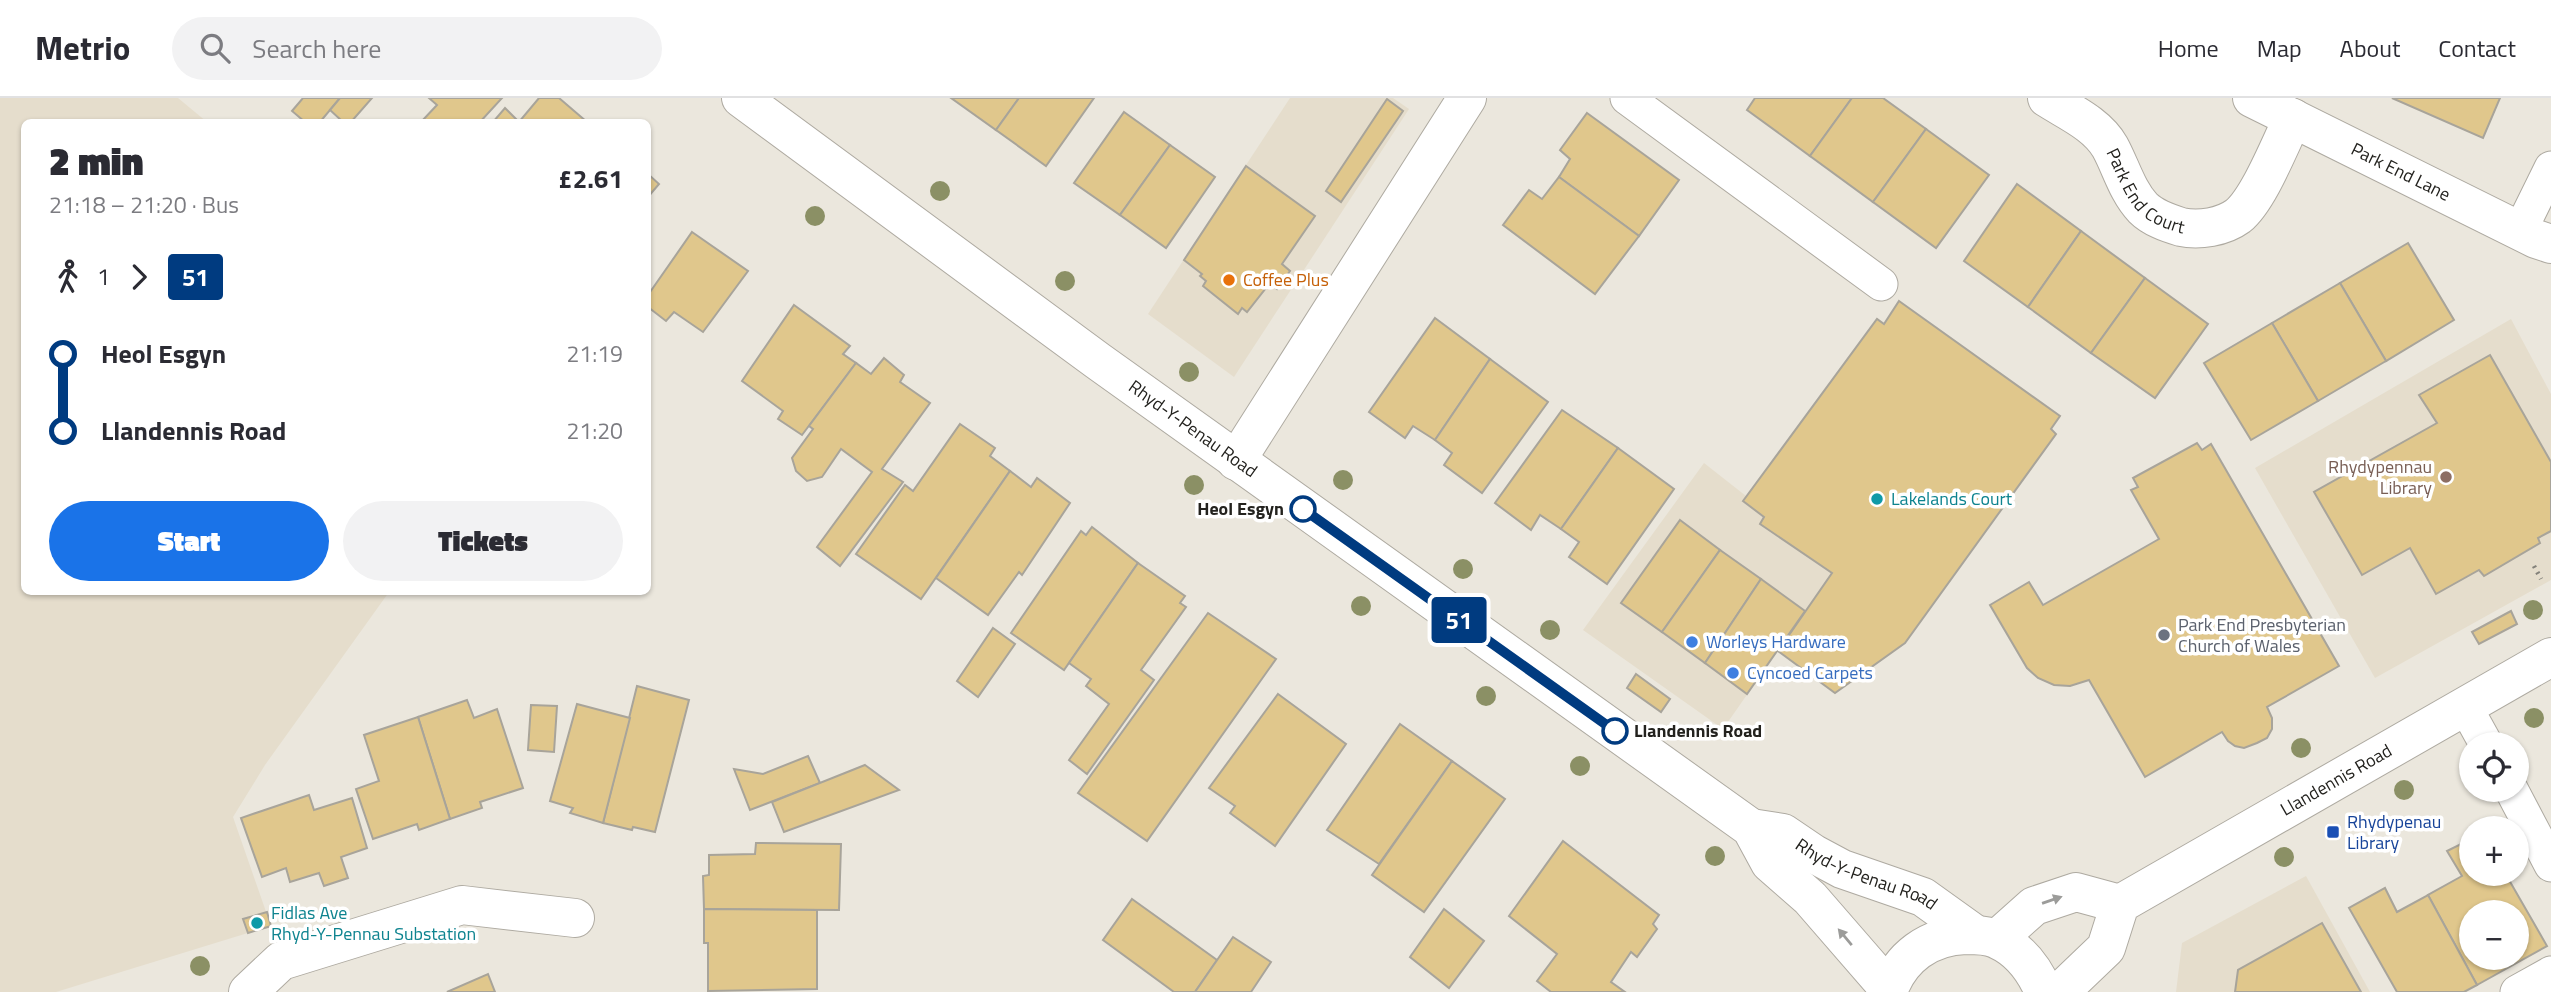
<!DOCTYPE html>
<html lang="en">
<head>
<meta charset="utf-8">
<style>
  :root { --surface:#fff; --page:#f2f2f3; --text:#2b2b33; --muted:#7c7c81; --line:#e1e1e2; --accent:#1a73e8 }
  body { margin:0; font-family:"Titillium Web",sans-serif; background:var(--page); color:var(--text); height:100vh; display:flex; flex-direction:column; font-size:26px; white-space:nowrap }
  * { box-sizing:border-box; margin:0 }
  p { font-size:23px; color:var(--muted) }
  .icon { flex:none; width:38px; height:38px; fill:none; stroke:currentColor; stroke-width:2; stroke-linecap:round; stroke-linejoin:round }
  .map { position:relative; flex:1; overflow:hidden }
  .panel { position:absolute; left:21px; top:21px; width:630px; height:476px; display:flex; flex-direction:column; background:var(--surface); border-radius:10px; box-shadow:0 2px 5px #0004 }
  .panel>* { flex:none }
  .badge { padding:0 14px; border-radius:5px; font-size:24px; line-height:46px }
  .fabs { position:absolute; left:2459px; top:634px; display:grid; gap:14px }
  .fabs a { display:grid; place-items:center; width:70px; height:70px; border-radius:50%; background:var(--surface); box-shadow:0 2px 5px #0004; font-size:35px }
  .map>.badge { position:absolute; translate:-50% -50%; box-shadow:0 0 0 4px #fff }
  .legs { display:flex; align-items:center; gap:10px; height:77px; padding:0 28px; font-size:23px }
  .legs p { margin-inline-start:auto }
  .headline { display:flex; align-items:center; justify-content:space-between; height:119px; padding:0 28px }
  h1 { font-size:38px; font-weight:800; line-height:52px }
  .action { display:flex; gap:14px; margin-top:auto; padding:14px 28px }
  .action a { flex:1; height:80px; border-radius:42px; background:var(--accent); color:#fff; font-size:28px; font-weight:800; line-height:80px; text-align:center }
  .action a+a { background:var(--page); color:var(--text) }
  ul { padding:0 28px; list-style:none }
  li { display:flex; align-items:center; gap:24px; height:77px; font-size:26px }
  li i { display:grid; place-items:center; width:10px; height:100%; margin:0 9px; background:currentColor }
  li i::after { content:''; width:18px; height:18px; margin:-9px; border:5px solid; border-radius:50%; background:var(--surface) }
  li p { margin-inline-start:auto }
  li:first-child i { background:linear-gradient(#0000 50%,currentColor 0) }
  li:last-child i { background:linear-gradient(currentColor 50%,#0000 0) }
  header { display:flex; align-items:center; gap:42px; box-sizing:border-box; height:98px; padding:0 35px; background:var(--surface); border-bottom:2px solid var(--line) }
  header strong { font-size:33px }
  nav { display:flex; gap:38px; margin-inline-start:auto; font-size:24px }
  .search { width:490px; height:63px; background:var(--page); display:flex; align-items:center; gap:18px; box-sizing:border-box; padding:0 24px; border-radius:38px; color:var(--muted); font-size:26px }
  .map>svg:first-child { display:block }
</style>
</head>
<body>
<header>
<strong>Metrio</strong>
<div class="search"><svg class="icon" aria-label="search" viewBox="0 0 24 24"><circle cx="10" cy="10" r="6"/><path d="M15 15l6 6"/></svg>Search here</div>
<nav><a>Home</a><a>Map</a><a>About</a><a>Contact</a></nav>
</header>
<div class="map">
<svg width="2551" height="894" viewBox="0 0 2551 894">
  <rect width="100%" height="100%" fill="#ebe7dd"/>
  <!-- built -->
  <g fill="#e5ddcc">
    <polygon points="0,0 178,0 207,24 24,24 24,494 389,494 265,667 233,719 271,828 56,894 0,894"/>
    <polygon points="1290,0 1393,0 1409,11 1234,279 1148,216"/>
    <polygon points="2511,221 2551,296 2551,482 2375,580 2255,370"/>
    <polygon points="1704,365 1746,398 1743,403 1764,419 1760,426 1832,475 1723,631 1583,532"/>
    <polygon points="2306,778 2370,894 2176,894 2182,845"/>
  </g>
  <!-- building -->
  <g fill="#e0c78c" stroke="#a8a49a" stroke-width="2" fill-rule="evenodd">
    <polygon points="303,0 340,0 320,24 305,24 292,13"/>
    <polygon points="340,0 372,0 351,24 343,24 330,12"/>
    <polygon points="429,0 502,0 480,24 421,24 437,7"/>
    <polygon points="539,0 559,0 587,24 493,24 505,10 519,24"/>
    <polygon points="951,0 1019,0 996,32"/>
    <polygon points="1019,0 1094,0 1046,68 996,32"/>
    <polygon points="1755,0 1852,0 1810,58 1747,12"/>
    <polygon points="1852,0 1883,0 1926,31 1873,104 1810,58"/>
    <polygon points="2392,0 2500,0 2483,40"/>
    <polygon points="1387,1 1403,13 1341,104 1326,93"/>
    <polygon points="1124,14 1170,47 1120,117 1074,85"/>
    <polygon points="1587,15 1679,82 1639,138 1559,79 1570,61 1560,52"/>
    <polygon points="1926,31 1989,77 1936,150 1873,104"/>
    <polygon points="1170,47 1215,79 1166,150 1120,117"/>
    <polygon points="1246,68 1315,118 1282,166 1290,173 1277,191 1270,185 1247,214 1242,210 1238,216 1203,188 1206,183 1200,178 1202,176 1184,162"/>
    <polygon points="648,76 659,86 648,99"/>
    <polygon points="1559,79 1639,138 1595,196 1503,127 1529,92 1542,101"/>
    <polygon points="2017,86 2081,133 2028,209 1964,163"/>
    <polygon points="2081,133 2145,180 2091,255 2028,209"/>
    <polygon points="692,134 748,173 703,234 674,214 666,223 648,209 648,197"/>
    <polygon points="2408,145 2454,222 2386,263 2340,185"/>
    <polygon points="2145,180 2208,226 2155,300 2091,255"/>
    <polygon points="2340,185 2386,263 2318,303 2272,225"/>
    <polygon points="1899,203 2060,318 2051,331 2056,336 1905,545 1835,595 1778,553 1832,475 1760,426 1764,419 1743,403 1877,221 1884,226"/>
    <polygon points="794,207 850,248 843,256 856,265 802,337 778,321 783,313 742,283"/>
    <polygon points="1435,220 1490,261 1435,342 1413,328 1405,340 1369,314"/>
    <polygon points="2272,225 2318,303 2251,342 2204,265"/>
    <polygon points="2490,257 2551,364 2551,433 2538,440 2540,445 2484,478 2479,472 2436,496 2410,450 2362,477 2314,394 2437,325 2419,297"/>
    <polygon points="884,260 904,277 900,284 930,305 882,371 903,384 840,468 817,449 872,374 841,351 822,379 807,383 796,373 792,360 813,331 809,328 856,265 871,276"/>
    <polygon points="1490,261 1548,304 1482,395 1444,367 1452,355 1435,342"/>
    <polygon points="1562,312 1618,350 1561,431 1540,417 1531,432 1495,405"/>
    <polygon points="960,326 995,350 990,358 1010,373 921,501 856,456 905,387 913,393"/>
    <polygon points="2197,345 2202,352 2211,346 2339,568 2267,609 2272,620 2272,631 2267,640 2257,645 2244,650 2235,648 2228,643 2222,634 2145,679 2089,582 2070,588 2054,587 2038,580 2027,570 1990,507 2029,484 2043,507 2159,441 2131,392 2138,389 2133,380"/>
    <polygon points="1618,350 1674,391 1607,486 1569,459 1579,444 1561,431"/>
    <polygon points="1010,373 1031,389 1037,380 1070,405 1022,477 1019,474 988,517 936,480"/>
    <polygon points="1680,422 1720,452 1662,534 1621,505"/>
    <polygon points="1092,429 1138,465 1064,572 1011,535 1081,433 1086,437"/>
    <polygon points="1720,452 1761,481 1705,565 1662,534"/>
    <polygon points="1138,465 1185,498 1180,505 1186,509 1141,572 1154,582 1087,676 1069,662 1109,606 1086,588 1091,581 1069,565"/>
    <polygon points="1761,481 1805,513 1747,596 1705,565"/>
    <polygon points="2511,513 2517,526 2479,546 2472,534"/>
    <polygon points="1208,515 1276,561 1147,743 1078,695"/>
    <polygon points="993,530 1015,546 978,599 957,583"/>
    <polygon points="1636,576 1670,601 1661,614 1627,590"/>
    <polygon points="637,588 689,602 655,734 633,729 632,732 603,725"/>
    <polygon points="1278,596 1346,646 1275,748 1230,715 1235,708 1209,690"/>
    <polygon points="467,602 474,620 497,611 523,690 480,704 482,710 450,721 418,619"/>
    <polygon points="577,606 630,620 603,725 570,715 573,710 550,703"/>
    <polygon points="531,607 557,608 554,654 528,652"/>
    <polygon points="418,619 450,721 419,732 417,726 373,741 356,691 379,683 364,637"/>
    <polygon points="1400,626 1452,663 1379,766 1327,732"/>
    <polygon points="808,658 820,685 750,712 734,671 763,676"/>
    <polygon points="1452,663 1505,701 1424,814 1372,777"/>
    <polygon points="865,667 899,692 784,734 772,704"/>
    <polygon points="309,697 314,712 352,700 367,750 341,759 348,780 324,788 319,775 290,784 286,770 262,779 241,720"/>
    <path d="M2471,741V775H2505L2547,848L2477,887L2428,797L2462,778L2447,753ZM2471,814H2516V859H2471Z"/>
    <polygon points="1563,743 1659,817 1653,826 1657,831 1637,859 1631,854 1611,884 1625,894 1551,894 1537,883 1557,856 1509,818"/>
    <polygon points="756,745 841,746 839,812 704,811 703,778 709,777 709,757 755,756"/>
    <polygon points="2385,790 2397,814 2428,797 2477,887 2464,894 2397,894 2349,810"/>
    <polygon points="1132,801 1217,862 1195,894 1174,894 1103,842"/>
    <polygon points="704,811 817,812 817,891 708,893 708,845 704,845"/>
    <polygon points="1444,811 1484,843 1449,890 1410,859"/>
    <polygon points="267,814 271,828 248,835 243,821"/>
    <polygon points="2322,825 2361,894 2235,894 2238,872"/>
    <polygon points="1233,839 1271,864 1251,894 1195,894"/>
    <polygon points="488,876 495,894 447,894"/>
  </g>
  <g fill="none" stroke-linecap="round" stroke-linejoin="round">
    <!-- lane casing -->
    <g stroke="#aeaaa1" stroke-width="35">
      <g id="lane">
        <polyline points="1627,0 1881,186"/>
        <polyline points="2520,133 2551,70"/>
        <polyline points="2465,608 2486,646"/>
        <polyline points="2511,691 2551,767"/>
        <polyline points="2517,894 2551,875"/>
      </g>
    </g>
    <!-- street casing -->
    <g stroke="#aeaaa1" stroke-width="40">
      <g id="street">
        <path id="s1" d="M2047,0C2069,14 2097,26 2110,49C2121,69 2127,93 2143,110C2153,120 2168,125 2181,129C2199,133 2223,129 2238,118C2259,101 2280,46 2293,20"/>
        <path id="s2" d="M2252,0L2536,141L2551,146"/>
        <polyline points="1236,363 1467,0"/>
        <polyline points="248,894 281,863 462,807 575,820"/>
      </g>
    </g>
    <!-- secondary casing -->
    <g stroke="#aeaaa1" stroke-width="40">
      <g id="secondary">
        <path id="s3" d="M741,0L1098,263L1751,730L1770,765L1810,800L1889,891"/>
        <path id="s4" d="M1751,730L1783,735L1814,756L1842,771L1923,799L1976,837"/>
        <polyline points="1997,841 2034,808 2076,794 2120,806"/>
        <path d="M1888,894C1900,859 1929,838 1966,837C1976,837 1989,837 1998,842C2020,852 2035,873 2044,894"/>
        <path id="s5" d="M2060,894L2106,850L2120,806L2551,559"/>
      </g>
    </g>
    <!-- path -->
    <polyline stroke="#83817a" stroke-width="4.5" stroke-dasharray="2 5" stroke-linecap="butt" points="2534,468 2541,481"/>
    <!-- lane -->
    <use href="#lane" stroke="#fff" stroke-width="33"/>
    <!-- street -->
    <use href="#street" stroke="#fff" stroke-width="38"/>
    <!-- secondary -->
    <use href="#secondary" stroke="#fff" stroke-width="38"/>
  </g>
  <!-- trees -->
  <g fill="#8b9065">
    <circle cx="940" cy="93" r="10"/>
    <circle cx="815" cy="118" r="10"/>
    <circle cx="1065" cy="183" r="10"/>
    <circle cx="1189" cy="274" r="10"/>
    <circle cx="1343" cy="382" r="10"/>
    <circle cx="1194" cy="387" r="10"/>
    <circle cx="1463" cy="471" r="10"/>
    <circle cx="1361" cy="508" r="10"/>
    <circle cx="2533" cy="512" r="10"/>
    <circle cx="1550" cy="532" r="10"/>
    <circle cx="1486" cy="598" r="10"/>
    <circle cx="2534" cy="620" r="10"/>
    <circle cx="2301" cy="650" r="10"/>
    <circle cx="1580" cy="668" r="10"/>
    <circle cx="2404" cy="692" r="10"/>
    <circle cx="1715" cy="758" r="10"/>
    <circle cx="2284" cy="759" r="10"/>
    <circle cx="200" cy="868" r="10"/>
  </g>
  <!-- one-way arrows -->
  <defs><path id="oneway-solid" d="M-6-.8H1V-3.2L6.5 0L1 3.2V.8H-6Z" transform="scale(1.75)"/></defs>
  <g fill="#9c9c9a">
    <use href="#oneway-solid" transform="translate(2052 802) rotate(-19)"/>
    <use href="#oneway-solid" transform="translate(1845 839) rotate(-130)"/>
  </g>
  <g fill="none" stroke-linecap="round" stroke-linejoin="round">
    <!-- line-1 casing -->
    <g stroke="#fff" stroke-width="16">
      <polyline id="line-1" points="1303,411 1615,633"/>
    </g>
    <!-- line-1 -->
    <use href="#line-1" stroke="#003b80" stroke-width="10"/>
  </g>
  <!-- markers -->
  <circle fill="#e8710a" stroke="#fff" stroke-width="2.5" cx="1229" cy="182" r="7"/>
  <circle fill="#8d6e63" stroke="#fff" stroke-width="2.5" cx="2446" cy="379" r="7"/>
  <g fill="#0f9aa8" stroke="#fff" stroke-width="2.5">
    <circle cx="1877" cy="401" r="7"/>
    <circle cx="257" cy="825" r="7"/>
  </g>
  <g fill="#fff" stroke="#003b80" stroke-width="3.5">
    <circle cx="1303" cy="411" r="12"/>
    <circle cx="1615" cy="633" r="12"/>
  </g>
  <circle fill="#6b7280" stroke="#fff" stroke-width="2.5" cx="2164" cy="537" r="7"/>
  <g fill="#3f7fe0" stroke="#fff" stroke-width="2.5">
    <circle cx="1692" cy="544" r="7"/>
    <circle cx="1733" cy="575" r="7"/>
  </g>
  <rect fill="#1a4fb4" stroke="#fff" stroke-width="2.5" x="2326" y="727" width="14" height="14" rx="3.5"/>
  <g text-anchor="middle" stroke-width="7" stroke-linejoin="round" paint-order="stroke">
    <!-- street labels -->
    <g font-size="18" fill="#23221e" stroke="#fff">
      <text dy="6" stroke="none"><textPath href="#s2" startOffset="166">Park End Lane</textPath></text>
      <text dy="6" stroke="none"><textPath href="#s1" startOffset="140">Park End Court</textPath></text>
      <text dy="6" stroke="none"><textPath href="#s3" startOffset="560">Rhyd-Y-Penau Road</textPath></text>
      <text dy="6" stroke="none"><textPath href="#s5" startOffset="359">Llandennis Road</textPath></text>
      <text dy="6" stroke="none"><textPath href="#s4" startOffset="126">Rhyd-Y-Penau Road</textPath></text>
    </g>
    <!-- food labels -->
    <g font-size="18" fill="#c56008" stroke="#fff" text-anchor="start">
      <text x="1243" y="188">Coffee Plus</text>
    </g>
    <!-- education labels -->
    <g font-size="18" fill="#785e54" stroke="#fff" text-anchor="end">
      <text x="2432" y="375">Rhydypennau<tspan x="2432" dy="21">Library</tspan></text>
    </g>
    <!-- culture labels -->
    <g font-size="18" fill="#0d838f" stroke="#fff" text-anchor="start">
      <text x="1891" y="407">Lakelands Court</text>
      <text x="271" y="821">Fidlas Ave<tspan x="271" dy="21">Rhyd-Y-Pennau Substation</tspan></text>
    </g>
    <!-- stop labels -->
    <g font-size="18" font-weight="bold" fill="#23221e" stroke="#fff" text-anchor="end">
      <text x="1284" y="417">Heol Esgyn</text>
      <text x="1634" y="639" text-anchor="start">Llandennis Road</text>
    </g>
    <!-- worship labels -->
    <g font-size="18" fill="#5b616d" stroke="#fff" text-anchor="start">
      <text x="2178" y="533">Park End Presbyterian<tspan x="2178" dy="21">Church of Wales</tspan></text>
    </g>
    <!-- shop labels -->
    <g font-size="18" fill="#366cbe" stroke="#fff" text-anchor="start">
      <text x="1706" y="550">Worleys Hardware</text>
      <text x="1747" y="581">Cyncoed Carpets</text>
    </g>
    <!-- transit labels -->
    <g font-size="18" fill="#164399" stroke="#fff" text-anchor="start">
      <text x="2347" y="730">Rhydypenau<tspan x="2347" dy="21">Library</tspan></text>
    </g>
  </g>
</svg>
<div class="fabs">
<a><svg class="icon" aria-label="locate" viewBox="0 0 24 24"><circle cx="12" cy="12" r="6"/><path d="M12 2v4M12 18v4M2 12h4M18 12h4"/></svg></a>
<a>+</a>
<a>−</a>
</div>
<b class="badge" style="left:1459px;top:522px;background:#003b80;color:#fff">51</b>
<section class="panel">
<div class="headline"><div><h1>2 min</h1><p>21:18 – 21:20 · Bus</p></div><b>£2.61</b></div>
<div class="legs"><svg class="icon" aria-label="walk" viewBox="0 0 24 24"><circle cx="13" cy="4" r="2"/><path d="M13 8l-2 6 4 7M11 14l-3 7M7 12l3-4h3l4 4"/></svg>1<svg class="icon" aria-label="forward" viewBox="0 0 24 24"><path d="M9 5l7 7-7 7"/></svg><b class="badge" style="background:#003b80;color:#fff">51</b></div>
<ul>
<li><i style="color:#003b80"></i><b>Heol Esgyn</b><p>21:19</p></li>
<li><i style="color:#003b80"></i><b>Llandennis Road</b><p>21:20</p></li>
</ul>
<div class="action"><a>Start</a><a>Tickets</a></div>
</section>
</div>
</body>
</html>
